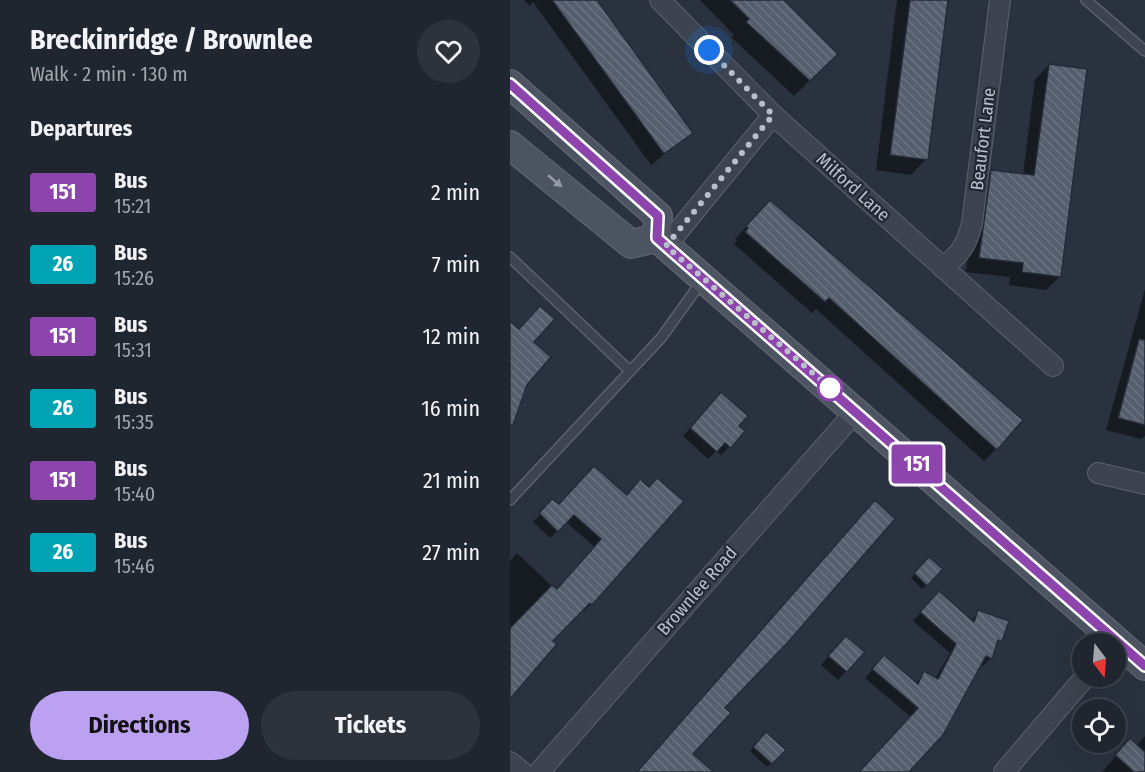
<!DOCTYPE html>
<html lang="en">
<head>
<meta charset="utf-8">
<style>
  :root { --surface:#20262f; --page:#2d323b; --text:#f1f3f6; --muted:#a2a5aa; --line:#3d434b; --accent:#bca0f2 }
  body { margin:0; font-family:"Fira Sans Condensed",sans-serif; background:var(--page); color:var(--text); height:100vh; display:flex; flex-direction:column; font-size:22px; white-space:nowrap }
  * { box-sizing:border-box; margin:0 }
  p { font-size:20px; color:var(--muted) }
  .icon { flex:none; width:33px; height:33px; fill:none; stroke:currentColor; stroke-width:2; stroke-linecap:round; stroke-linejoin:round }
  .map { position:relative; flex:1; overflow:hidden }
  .drawer { display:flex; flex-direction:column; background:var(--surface); width:510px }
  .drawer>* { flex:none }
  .badge { padding:0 12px; border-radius:4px; font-size:21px; line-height:39px }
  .needle { width:39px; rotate:164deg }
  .tools { position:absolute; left:562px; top:633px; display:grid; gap:12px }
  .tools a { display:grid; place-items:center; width:54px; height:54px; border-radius:50%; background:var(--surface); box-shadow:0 6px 24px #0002,0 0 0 2px var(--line); font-size:30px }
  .you { position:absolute; width:30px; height:30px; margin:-15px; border:4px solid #fff; border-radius:50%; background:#1a73e8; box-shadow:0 0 0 9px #1a73e833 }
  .map>.badge { position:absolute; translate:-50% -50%; box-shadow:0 0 0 3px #fff }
  h2 { padding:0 30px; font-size:22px; line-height:54px }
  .round { display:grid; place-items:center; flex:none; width:63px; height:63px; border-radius:32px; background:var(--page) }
  .head { display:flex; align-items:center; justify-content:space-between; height:102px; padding:0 30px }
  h1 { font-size:28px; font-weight:700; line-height:45px }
  .cta { display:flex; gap:12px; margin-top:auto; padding:12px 30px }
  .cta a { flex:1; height:69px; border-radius:36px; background:var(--accent); color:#111; font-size:24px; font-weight:700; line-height:69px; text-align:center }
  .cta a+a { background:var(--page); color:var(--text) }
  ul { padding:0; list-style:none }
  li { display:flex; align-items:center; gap:18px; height:72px; padding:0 30px }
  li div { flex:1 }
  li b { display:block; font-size:22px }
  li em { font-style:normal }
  li .badge { min-width:66px; font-weight:700; text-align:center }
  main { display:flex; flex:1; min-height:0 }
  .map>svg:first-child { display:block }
</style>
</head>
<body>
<main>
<section class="drawer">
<div class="head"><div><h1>Breckinridge / Brownlee</h1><p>Walk · 2 min · 130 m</p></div><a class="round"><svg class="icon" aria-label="heart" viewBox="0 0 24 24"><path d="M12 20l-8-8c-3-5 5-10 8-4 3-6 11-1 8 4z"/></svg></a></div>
<h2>Departures</h2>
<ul>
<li><span class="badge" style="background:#8e44ad;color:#fff">151</span><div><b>Bus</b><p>15:21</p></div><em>2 min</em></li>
<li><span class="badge" style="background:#00a3b4;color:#fff">26</span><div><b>Bus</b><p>15:26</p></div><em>7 min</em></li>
<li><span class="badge" style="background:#8e44ad;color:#fff">151</span><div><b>Bus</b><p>15:31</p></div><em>12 min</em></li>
<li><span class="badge" style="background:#00a3b4;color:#fff">26</span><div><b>Bus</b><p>15:35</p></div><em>16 min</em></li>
<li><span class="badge" style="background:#8e44ad;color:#fff">151</span><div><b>Bus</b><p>15:40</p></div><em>21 min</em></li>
<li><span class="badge" style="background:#00a3b4;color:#fff">26</span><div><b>Bus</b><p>15:46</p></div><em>27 min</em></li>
</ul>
<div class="cta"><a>Directions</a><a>Tickets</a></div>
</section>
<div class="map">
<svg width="635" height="772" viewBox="0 0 635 772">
  <defs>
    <pattern id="building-back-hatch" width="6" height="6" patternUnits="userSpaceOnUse" patternTransform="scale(1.5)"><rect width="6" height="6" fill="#555e6d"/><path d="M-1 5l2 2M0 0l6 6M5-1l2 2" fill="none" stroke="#6b7380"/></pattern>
  </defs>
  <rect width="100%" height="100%" fill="#2a323f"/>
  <!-- shadow -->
  <g fill="#0007">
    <polygon points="14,0 85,0 181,133 141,165 23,2 20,6"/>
    <polygon points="190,0 272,0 326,54 284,96 222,38 224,35"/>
    <polygon points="387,0 436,0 416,159 401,175 366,170"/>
    <polygon points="539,65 550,276 536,290 499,285 500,277 456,272 467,185 481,171 513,175 525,79"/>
    <polygon points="248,214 486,449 474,461 306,309 302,313 224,244 227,241 225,239"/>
    <polygon points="635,289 635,436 631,439 596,430"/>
    <polygon points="203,402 233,432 211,455 206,451 198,459 173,436"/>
    <polygon points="116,496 81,604 74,611 72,609 41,641 0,697 0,561 7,553 46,590 85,547 56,522 40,538 23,522 43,501 48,506"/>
    <polygon points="419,559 431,569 412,589 401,578"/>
    <polygon points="421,601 460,621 469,612 497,622 481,658 473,666 470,665 397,772 352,772 401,717 355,678 366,665 405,684 415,673 425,679 440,653 403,621"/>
    <polygon points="328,646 353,652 328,680 311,665"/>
    <polygon points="256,734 274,750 257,767 240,751"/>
    <polygon points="635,736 635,772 592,772 612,749 626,746"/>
  </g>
  <!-- building -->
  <g fill="url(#building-back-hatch)" stroke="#242b37" stroke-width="1.5">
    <polygon points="42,0 87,0 183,133 154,154"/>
    <polygon points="220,0 274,0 328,54 300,81 236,22 239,19"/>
    <polygon points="400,0 438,0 418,160 380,155"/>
    <polygon points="539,64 577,69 551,277 512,272 513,263 469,258 481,170 524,175"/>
    <polygon points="260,200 513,420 487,450 319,298 315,302 235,232 238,228 236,226"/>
    <polygon points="30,306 45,319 24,342 41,357 17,385 3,425 0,425 0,321 9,329"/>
    <polygon points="629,339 635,340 635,425 608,418"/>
    <polygon points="211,392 238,416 229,426 235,431 221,448 215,443 207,452 180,428"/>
    <polygon points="84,466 117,495 130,479 139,487 147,478 174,501 82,605 80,603 43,641 47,644 0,699 0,628 42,585 47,589 91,539 64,515 48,532 29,513 42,499 49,504"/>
    <polygon points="365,500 385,519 279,641 215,708 221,713 183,754 204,772 127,772"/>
    <polygon points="419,557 433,569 417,586 404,573"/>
    <polygon points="429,591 464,622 468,610 499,621 492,642 488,640 482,659 476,656 433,735 399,772 349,772 408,708 362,669 374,655 408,684 414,671 428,679 446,644 410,612"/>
    <polygon points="336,636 355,652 337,672 318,656"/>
    <polygon points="256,732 276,750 262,764 243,747"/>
    <polygon points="620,738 635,752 635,772 624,772 605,755"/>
  </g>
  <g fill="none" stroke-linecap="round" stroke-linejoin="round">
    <!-- service casing -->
    <g stroke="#5b626d" stroke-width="12">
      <g id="service">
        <polyline points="576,0 635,51"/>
        <polyline points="0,257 120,371"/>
        <polyline points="0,500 151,338 192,281"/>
      </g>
    </g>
    <!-- minor casing -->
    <g stroke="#5b626d" stroke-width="22">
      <g id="minor">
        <polyline points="150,0 263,115 543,366"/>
        <polyline points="156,246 263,115"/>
        <path d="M433,268C450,254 457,245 462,223L490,0"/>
        <polyline points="588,473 635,484"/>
        <polyline points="0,762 12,772"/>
        <polyline points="29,772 346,411"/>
        <polyline points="494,772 576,676"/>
      </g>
    </g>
    <!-- secondary casing -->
    <g stroke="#5b626d" stroke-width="30">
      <g id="secondary">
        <polyline points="0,84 148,216 147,238"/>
        <polyline points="0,145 121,244 147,238"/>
        <polyline points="147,238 635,666"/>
      </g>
    </g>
    <!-- service -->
    <use href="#service" stroke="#3e444f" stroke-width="9"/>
    <!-- minor -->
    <use href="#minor" stroke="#3e444f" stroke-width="20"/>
    <!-- secondary -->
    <use href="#secondary" stroke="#4c5462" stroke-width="27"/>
  </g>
  <!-- one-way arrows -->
  <defs><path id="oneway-solid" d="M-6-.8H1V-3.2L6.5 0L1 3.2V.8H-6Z" transform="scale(1.5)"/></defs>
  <use fill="#949aa6" href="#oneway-solid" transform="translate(45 181) rotate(40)"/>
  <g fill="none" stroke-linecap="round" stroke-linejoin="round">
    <!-- line casing -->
    <g stroke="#fff" stroke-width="14">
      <polyline id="line" points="0,84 148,216 147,238 156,246 635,666"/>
    </g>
    <!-- line -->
    <use href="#line" stroke="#8e44ad" stroke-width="9"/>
    <!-- walk -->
    <polyline stroke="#bac0ca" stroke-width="6" stroke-dasharray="0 10.8" points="199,50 263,115 156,246 320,388"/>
  </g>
  <!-- markers -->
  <circle fill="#fff" stroke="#8e44ad" stroke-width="3" cx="320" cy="388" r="12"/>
  <g text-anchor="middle" stroke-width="4.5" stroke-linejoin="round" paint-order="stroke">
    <!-- street labels -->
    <g font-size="18" fill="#bac0ca" stroke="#222935">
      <text transform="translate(473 139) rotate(-83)" y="6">Beaufort Lane</text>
      <text transform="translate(343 187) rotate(42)" y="6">Milford Lane</text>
      <text transform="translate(187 591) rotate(-49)" y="6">Brownlee Road</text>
    </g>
  </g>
</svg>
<div class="tools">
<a><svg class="needle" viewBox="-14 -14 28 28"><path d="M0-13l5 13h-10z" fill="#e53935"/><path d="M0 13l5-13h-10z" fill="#a2a5aa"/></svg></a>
<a><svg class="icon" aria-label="locate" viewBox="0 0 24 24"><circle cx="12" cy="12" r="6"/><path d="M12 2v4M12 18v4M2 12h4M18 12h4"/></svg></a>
</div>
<div class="you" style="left:199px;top:50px"></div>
<b class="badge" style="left:407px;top:464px;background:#8e44ad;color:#fff">151</b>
</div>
</main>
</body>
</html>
